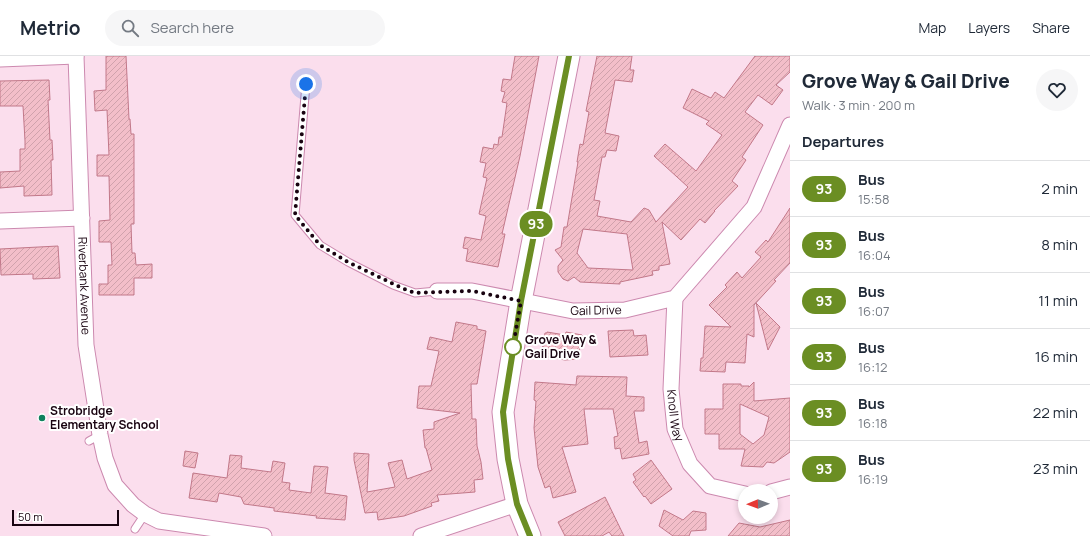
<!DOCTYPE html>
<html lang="en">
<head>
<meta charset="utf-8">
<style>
  :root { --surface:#fff; --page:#f6f6f7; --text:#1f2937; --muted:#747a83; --line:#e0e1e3 }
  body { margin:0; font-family:Manrope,sans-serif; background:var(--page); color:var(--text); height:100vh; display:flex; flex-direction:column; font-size:15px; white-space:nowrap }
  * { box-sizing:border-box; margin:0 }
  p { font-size:13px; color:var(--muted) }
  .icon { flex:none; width:22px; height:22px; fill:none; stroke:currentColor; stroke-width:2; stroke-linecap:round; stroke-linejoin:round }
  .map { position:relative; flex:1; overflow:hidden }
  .sheet { display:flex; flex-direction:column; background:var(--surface); width:300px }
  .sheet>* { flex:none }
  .badge { padding:0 8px; border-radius:13px; font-size:14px; line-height:26px }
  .needle { width:26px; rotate:269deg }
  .tools { position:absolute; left:738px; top:428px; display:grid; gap:8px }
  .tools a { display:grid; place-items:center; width:40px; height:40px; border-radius:50%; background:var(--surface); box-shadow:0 2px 6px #0003; font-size:20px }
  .scale { position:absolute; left:12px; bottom:10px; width:107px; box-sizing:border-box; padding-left:4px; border:2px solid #180310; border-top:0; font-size:11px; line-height:14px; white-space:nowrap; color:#180310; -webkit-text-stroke:3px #fff; paint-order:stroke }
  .you { position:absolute; width:20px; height:20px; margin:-10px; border:3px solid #fff; border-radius:50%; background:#1a73e8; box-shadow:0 0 0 6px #1a73e833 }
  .map>.badge { position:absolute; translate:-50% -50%; box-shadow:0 0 0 2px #fff }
  h2 { padding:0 12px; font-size:15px; line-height:36px }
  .round { display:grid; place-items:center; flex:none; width:42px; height:42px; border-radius:21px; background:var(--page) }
  .head { display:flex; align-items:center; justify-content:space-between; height:68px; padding:0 12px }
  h1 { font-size:19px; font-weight:800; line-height:30px }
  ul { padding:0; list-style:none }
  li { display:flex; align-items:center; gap:12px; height:56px; padding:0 12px; border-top:1px solid var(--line) }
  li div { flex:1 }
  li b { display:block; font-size:15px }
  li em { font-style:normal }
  li .badge { min-width:44px; font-weight:700; text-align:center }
  header { display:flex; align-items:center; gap:24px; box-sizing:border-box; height:56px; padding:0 20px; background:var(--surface); border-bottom:1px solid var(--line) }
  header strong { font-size:19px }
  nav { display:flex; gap:22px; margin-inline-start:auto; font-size:14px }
  .search { width:280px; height:36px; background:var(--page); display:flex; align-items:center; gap:10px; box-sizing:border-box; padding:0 14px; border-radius:22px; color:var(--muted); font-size:15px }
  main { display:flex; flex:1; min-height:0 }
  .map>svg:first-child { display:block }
</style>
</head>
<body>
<header>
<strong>Metrio</strong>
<div class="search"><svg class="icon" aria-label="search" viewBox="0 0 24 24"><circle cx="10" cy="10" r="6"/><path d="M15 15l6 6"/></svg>Search here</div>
<nav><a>Map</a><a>Layers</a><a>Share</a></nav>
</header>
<main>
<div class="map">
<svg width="790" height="480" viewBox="0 0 790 480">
  <defs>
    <pattern id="building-hatch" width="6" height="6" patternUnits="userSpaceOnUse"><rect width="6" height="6" fill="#f3bec9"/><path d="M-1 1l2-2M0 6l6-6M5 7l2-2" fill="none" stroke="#d0a2ac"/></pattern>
  </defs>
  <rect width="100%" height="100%" fill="#fbdeed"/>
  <!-- building -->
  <g fill="url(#building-hatch)" stroke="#c27889" fill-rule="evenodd">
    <polygon points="106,0 126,0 129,63 130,63 131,78 134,78 134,168 131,168 132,197 135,197 136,209 152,208 152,222 134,222 134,239 99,239 99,228 108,228 108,209 112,209 111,186 99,186 99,165 110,164 109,120 97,120 97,99 109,99 107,54 95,55 94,35 106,34"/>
    <polygon points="515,0 539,0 520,100 502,178 505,178 498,211 466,205 468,193 463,192 465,181 481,184 486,160 479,158 487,122 483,121 486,107 480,106 483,91 493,93 494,88 498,89 499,81 502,81 507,47 502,46 505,36 501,35 503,23 511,24"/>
    <path d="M597,0H632L630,14H634L632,26L615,24L605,77L619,80L616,95L607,94L605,101H602L594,144L600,145L597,160L631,166L644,152L649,154L656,166L688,131L654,100L665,88L696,115L722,79L706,68L709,65L683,52L692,33L711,42L715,36L724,42L755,0H790V16L776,29L783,34L772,49L758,39L745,56L763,69L742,101L746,104L732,125L738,130L714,155H715L705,167L700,163L681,184L662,166L670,208L659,210V214L652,215L653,219L620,226V228L580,226L574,221L568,225L563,223L558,216V210L563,204L555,194L561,191L564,171H567L578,106H577L580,88L583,89L589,56L586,55ZM583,173L627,178L633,214L588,212L577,197Z"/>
    <polygon points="49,24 50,44 48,44 50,84 52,84 53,104 51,104 52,139 24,140 24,130 0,132 0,116 20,115 20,93 25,93 25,85 23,50 0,50 0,25"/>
    <polygon points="790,152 790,207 774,224 776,225 754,249 754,281 747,278 745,307 726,306 725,316 700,315 701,302 703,302 705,270 731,271 709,249 727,231 725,229 737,216 742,222 761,201 755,196 766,184 768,186"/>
    <polygon points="58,190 60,222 33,223 33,218 1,219 0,193"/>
    <polygon points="756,247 780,271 768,294"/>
    <polygon points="456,266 477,270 477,273 486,275 477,328 471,328 472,363 476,363 477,390 481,406 483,423 474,424 475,436 437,439 439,445 431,447 432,450 404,460 378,464 377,456 365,457 354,404 354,397 369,398 367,436 395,431 388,407 402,404 407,423 432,414 426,392 425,392 423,374 434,373 434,366 460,357 417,352 419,330 431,330 439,295 427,293 430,281 452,286"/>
    <polygon points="633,274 634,280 646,279 648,299 610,301 608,275"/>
    <polygon points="547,276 565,279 566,276 582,279 578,303 565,304 543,300 543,296 542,295 545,277 547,277"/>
    <polygon points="577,320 627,321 626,340 644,341 644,355 634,355 639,387 647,385 649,398 622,403 620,392 615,393 614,381 618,380 613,353 584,353 588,388 562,391 576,436 553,442 550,430 545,432 538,411 534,372 536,345 534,344 535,326 576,329"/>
    <path d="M754,326V345L790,342V396L774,407L767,406L763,411L741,410L745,393H719V378H705V353H723V328H741V330H749V331ZM740,348L769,361L764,379L753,388L740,378Z"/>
    <polygon points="185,395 198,397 195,412 183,410"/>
    <polygon points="230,399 242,400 241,412 271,416 273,405 285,407 282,426 290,427 289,434 311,437 314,410 328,411 325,437 347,440 345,464 316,462 317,460 274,455 274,452 244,448 241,441 219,437 217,446 189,442 193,417 227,422"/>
    <polygon points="651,404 672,433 651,448 645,440 644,441 633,426 636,424 633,418"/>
    <polygon points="605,441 624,480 612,480 609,476 602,480 565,480 558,466"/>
    <polygon points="664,454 683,464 693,455 706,457 706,474 691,475 689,480 673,480 659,470"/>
    <polygon points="790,464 790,480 728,480 739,467 760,471"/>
  </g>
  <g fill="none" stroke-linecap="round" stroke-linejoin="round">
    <!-- lane casing -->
    <g stroke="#cc89af" stroke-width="9">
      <g id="lane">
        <polyline points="306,28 295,159 320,189 348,206 393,229 415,237 437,235"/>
        <polyline points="89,385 100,379"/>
        <polyline points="135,473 145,458"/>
      </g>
    </g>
    <!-- street casing -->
    <g stroke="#cc89af" stroke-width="17">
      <g id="street">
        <path id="s1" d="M76,0L86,289L100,379L105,402L115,429L133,449L145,458L159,465L264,480"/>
        <polyline points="0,3 76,0"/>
        <polyline points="0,165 82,162"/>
        <path id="s2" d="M437,235H472L573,255L625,254L675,242L754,151L790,69"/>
        <path id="s3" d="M675,242L671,333L675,373L690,408L710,430L745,438"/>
        <polyline points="771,436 790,431"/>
        <polyline points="421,480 517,448"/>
      </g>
    </g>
    <!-- secondary casing -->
    <g stroke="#cc89af" stroke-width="23">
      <polyline id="secondary" points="530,480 517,448 508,403 503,356 521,245 569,0"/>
    </g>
    <!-- lane -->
    <use href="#lane" stroke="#fff" stroke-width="7"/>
    <!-- street -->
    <use href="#street" stroke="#fff" stroke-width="15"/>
    <!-- secondary -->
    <use href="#secondary" stroke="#fff" stroke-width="21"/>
  </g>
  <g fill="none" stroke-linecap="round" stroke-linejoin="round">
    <!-- line casing -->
    <g stroke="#fff" stroke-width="9">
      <polyline id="line" points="530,480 517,448 508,403 503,356 521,245 569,0"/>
    </g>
    <!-- line -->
    <use href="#line" stroke="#6b8e23" stroke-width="6"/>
    <!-- walk -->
    <polyline stroke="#180310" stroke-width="4" stroke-dasharray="0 7.2" points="306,28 295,159 320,189 348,206 404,233 415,237 472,235 521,245 513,291"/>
  </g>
  <!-- markers -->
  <circle fill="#fff" stroke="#6b8e23" stroke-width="2" cx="513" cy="291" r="8"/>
  <circle fill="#0f805d" stroke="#fff" stroke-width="1.5" cx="42" cy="362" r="4"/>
  <g text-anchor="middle" stroke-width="4" stroke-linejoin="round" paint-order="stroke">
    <!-- street labels -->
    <g font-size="12" fill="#180310" stroke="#fff">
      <text dy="4" stroke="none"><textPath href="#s1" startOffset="230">Riverbank Avenue</textPath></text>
      <text dy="4" stroke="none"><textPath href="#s2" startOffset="161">Gail Drive</textPath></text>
      <text dy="4" stroke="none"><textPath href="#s3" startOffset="118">Knoll Way</textPath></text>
    </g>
    <!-- stop labels -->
    <g font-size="12" font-weight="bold" fill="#180310" stroke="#fff" text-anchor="start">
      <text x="525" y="288">Grove Way &amp;<tspan x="525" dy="14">Gail Drive</tspan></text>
    </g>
    <!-- poi labels -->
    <g font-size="12" font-weight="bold" fill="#180310" stroke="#fff" text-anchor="start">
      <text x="50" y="359">Strobridge<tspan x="50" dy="14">Elementary School</tspan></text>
    </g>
  </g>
</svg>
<div class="tools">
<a><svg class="needle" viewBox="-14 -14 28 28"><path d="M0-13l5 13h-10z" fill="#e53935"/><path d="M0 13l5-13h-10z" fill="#747a83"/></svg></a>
</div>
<div class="scale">50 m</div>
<div class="you" style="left:306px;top:28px"></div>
<b class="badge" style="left:536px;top:168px;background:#6b8e23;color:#fff">93</b>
</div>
<section class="sheet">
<div class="head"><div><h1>Grove Way &amp; Gail Drive</h1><p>Walk · 3 min · 200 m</p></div><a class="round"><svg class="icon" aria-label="heart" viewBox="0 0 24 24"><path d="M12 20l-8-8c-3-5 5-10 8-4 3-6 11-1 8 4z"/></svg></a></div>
<h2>Departures</h2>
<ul>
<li><span class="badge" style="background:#6b8e23;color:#fff">93</span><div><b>Bus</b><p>15:58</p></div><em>2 min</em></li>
<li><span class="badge" style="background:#6b8e23;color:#fff">93</span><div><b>Bus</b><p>16:04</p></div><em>8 min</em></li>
<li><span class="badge" style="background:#6b8e23;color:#fff">93</span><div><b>Bus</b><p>16:07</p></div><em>11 min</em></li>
<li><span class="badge" style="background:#6b8e23;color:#fff">93</span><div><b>Bus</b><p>16:12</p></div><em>16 min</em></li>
<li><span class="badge" style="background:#6b8e23;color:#fff">93</span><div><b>Bus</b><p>16:18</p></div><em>22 min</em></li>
<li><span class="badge" style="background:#6b8e23;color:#fff">93</span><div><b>Bus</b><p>16:19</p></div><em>23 min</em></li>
</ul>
</section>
</main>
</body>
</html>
